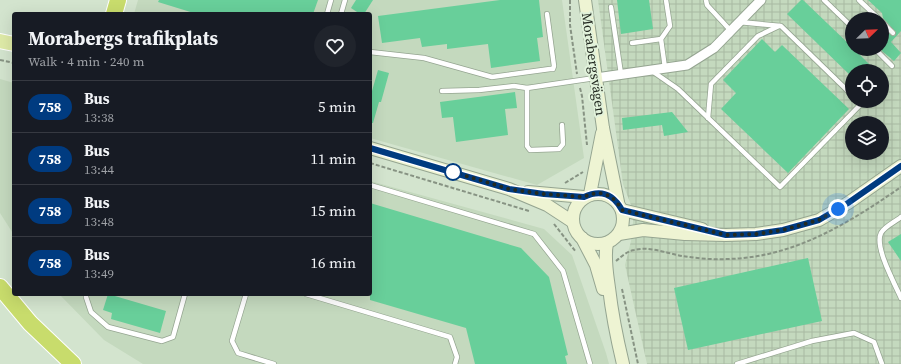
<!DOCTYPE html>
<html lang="en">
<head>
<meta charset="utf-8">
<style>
  :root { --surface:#171b24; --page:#20242c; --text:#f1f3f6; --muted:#9ea1a6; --line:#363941 }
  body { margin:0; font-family:"Source Serif 4",serif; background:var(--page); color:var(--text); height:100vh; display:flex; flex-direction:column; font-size:15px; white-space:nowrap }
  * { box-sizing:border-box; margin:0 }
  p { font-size:13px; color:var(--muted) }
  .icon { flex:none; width:22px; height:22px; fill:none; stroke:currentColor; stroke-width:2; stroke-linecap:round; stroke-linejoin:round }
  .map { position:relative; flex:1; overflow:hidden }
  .drawer { position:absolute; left:12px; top:12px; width:360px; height:284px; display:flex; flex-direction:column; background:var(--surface); border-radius:4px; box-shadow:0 4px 16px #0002 }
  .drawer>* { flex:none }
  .badge { padding:0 8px; border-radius:13px; font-size:14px; line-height:26px }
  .needle { width:26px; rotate:67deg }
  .controls { position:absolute; left:845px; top:12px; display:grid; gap:8px }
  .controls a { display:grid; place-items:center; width:44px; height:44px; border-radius:50%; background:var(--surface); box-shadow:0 4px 16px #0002; font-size:20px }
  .you { position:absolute; width:20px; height:20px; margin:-10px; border:3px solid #fff; border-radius:50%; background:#1a73e8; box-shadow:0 0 0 6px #1a73e833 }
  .map>.badge { position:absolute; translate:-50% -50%; box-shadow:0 0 0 2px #fff }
  .round { display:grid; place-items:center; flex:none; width:42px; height:42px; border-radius:21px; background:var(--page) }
  .summary { display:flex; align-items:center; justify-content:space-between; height:68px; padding:0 16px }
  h1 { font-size:19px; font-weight:700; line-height:30px }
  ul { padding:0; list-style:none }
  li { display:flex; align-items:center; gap:12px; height:52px; padding:0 16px; border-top:1px solid var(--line) }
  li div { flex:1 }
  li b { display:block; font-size:15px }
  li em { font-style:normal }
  li .badge { min-width:44px; font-weight:700; text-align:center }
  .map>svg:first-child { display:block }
</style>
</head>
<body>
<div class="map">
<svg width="901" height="364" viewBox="0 0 901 364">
  <defs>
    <pattern id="industrial-grid" width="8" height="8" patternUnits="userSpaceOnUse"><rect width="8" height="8" fill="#c4d9be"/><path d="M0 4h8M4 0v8" fill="none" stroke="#a8baa3"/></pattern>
  </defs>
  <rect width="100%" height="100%" fill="#d3e4ce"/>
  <!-- built -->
  <g fill="#c4d9be">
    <polygon points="138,0 562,0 584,158 537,185 370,138 370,14 134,14"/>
    <polygon points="0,79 14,83 14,235 0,213"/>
    <polygon points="370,181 544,229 572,255 606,353 609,364 143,364 104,340 59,294 370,294"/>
  </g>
  <!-- industrial -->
  <path fill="url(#industrial-grid)" fill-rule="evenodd" d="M598,0H901V364H647L625,265L631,241L634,213L623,184ZM852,19H882V49H852ZM852,71H882V101H852ZM852,123H882V153H852Z"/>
  <!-- building -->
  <g fill="#68cf9a">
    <polygon points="159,0 318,0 313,14 197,14 158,2"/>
    <polygon points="356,0 373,0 364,14 360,14 351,8"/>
    <polygon points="500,0 539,0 543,37 537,38 540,61 491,68 488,44 447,49 447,44 422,47 420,38 382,43 378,16"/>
    <polygon points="617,0 649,0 653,29 621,34"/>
    <polygon points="801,0 803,0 852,47 852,49 854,49 876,71 852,71 852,77 787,14"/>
    <polygon points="868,0 901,0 901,31 891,42 901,53 894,61 882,51 882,27 892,36 895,36 896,32 883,18 882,13"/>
    <polygon points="762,39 775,52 782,45 849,109 788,173 721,109 736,93 723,80"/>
    <polygon points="378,70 389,73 381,102 379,102 373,123 370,123 370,98"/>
    <polygon points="515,92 517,108 505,109 508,135 456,142 453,117 442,118 440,102"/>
    <polygon points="672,112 688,132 664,136 662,125 623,130 622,118"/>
    <polygon points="370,203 521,248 549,277 568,355 565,356 567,364 475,364 466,328 370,300"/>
    <polygon points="901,234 901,261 888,242"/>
    <polygon points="808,258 822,321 688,350 674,288"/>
    <polygon points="108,294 166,311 160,333 111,319 112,313 103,310"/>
  </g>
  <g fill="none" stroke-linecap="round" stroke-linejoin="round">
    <!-- lane casing -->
    <g stroke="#95a591" stroke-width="6">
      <g id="lane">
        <polyline points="706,0 707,5 731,31"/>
        <polyline points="824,0 852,27"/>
        <polyline points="859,0 879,19"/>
        <polyline points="611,7 621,74"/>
        <polyline points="327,14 331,0"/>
        <polyline points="341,14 345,0"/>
        <polyline points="739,22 781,26 852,95"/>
        <polyline points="882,22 893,33"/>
        <polyline points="632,43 661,39"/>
        <polyline points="875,49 892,66"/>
        <polyline points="370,52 424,58 492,77 550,69 553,69 554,66 547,14"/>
        <polyline points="665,68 661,39 670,26 666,0"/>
        <polyline points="652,71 678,89 780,187 861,104 858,101"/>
        <polyline points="527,88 527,146 530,150 559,149 563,144 562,125"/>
        <polyline points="442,91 479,90 514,86 527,88 595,78"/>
        <polyline points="708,118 711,84 758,36 779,26"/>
        <polyline points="370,185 534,234 563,271 590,364"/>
        <path d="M901,217C895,222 885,226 881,233C874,247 895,284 901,298"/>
        <polyline points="86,294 86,297 91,312 108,327 162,341 173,337 185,294"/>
        <polyline points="246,294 232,341 238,353 274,364"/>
        <polyline points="306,294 450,337 457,357 455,364"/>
        <polyline points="737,364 812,341 854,333 874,342 882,364"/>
      </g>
    </g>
    <!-- street casing -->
    <g stroke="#95a591" stroke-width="11">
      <polyline id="street" points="596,78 687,65 714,48 761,0"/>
    </g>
    <!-- secondary casing -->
    <g stroke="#95a591" stroke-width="14">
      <g id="secondary">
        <polyline points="585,0 603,128 618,202"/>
        <polyline points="370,148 509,189 547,205 573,222"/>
        <polyline points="528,192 584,197"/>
        <circle cx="598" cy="219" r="25"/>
        <polyline points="590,194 602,133"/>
        <polyline points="622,210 702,229"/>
        <polyline points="619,234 643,230 685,234 726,235 756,234 783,230 819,220 848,203 901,166"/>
        <polyline points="582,238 596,265 603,289"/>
        <path d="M607,243C604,258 607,273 609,288C612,314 617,339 623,364"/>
      </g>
    </g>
    <!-- primary casing -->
    <g stroke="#fff" stroke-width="16">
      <polyline id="primary" points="0,41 14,44"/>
    </g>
    <!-- highway casing -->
    <g stroke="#fff" stroke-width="18">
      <g id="highway">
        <polyline points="114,14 118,0"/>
        <polyline points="0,287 30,323 73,364"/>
      </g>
    </g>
    <!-- path -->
    <g stroke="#879383" stroke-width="2" stroke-dasharray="4 2" stroke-linecap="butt">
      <polyline points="570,0 570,25 577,74"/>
      <polyline points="0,60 14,63"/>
      <polyline points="580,88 582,96 587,145"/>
      <polyline points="370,163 529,211"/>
      <polyline points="565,183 583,172"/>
      <polyline points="554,224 576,252"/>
      <path d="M616,261C621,257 627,251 634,250C649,246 666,253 682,256C696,258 712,260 727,259C793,258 849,223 901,187"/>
      <polyline points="622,289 638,364"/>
    </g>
    <!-- lane -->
    <use href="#lane" stroke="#fff" stroke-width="4.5"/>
    <!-- street -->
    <use href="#street" stroke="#fff" stroke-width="9"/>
    <!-- secondary -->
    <use href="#secondary" stroke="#eef4d3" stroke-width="12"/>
    <!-- primary -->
    <use href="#primary" stroke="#deeaa7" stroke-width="14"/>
    <!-- highway -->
    <use href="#highway" stroke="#c8dc6c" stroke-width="16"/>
  </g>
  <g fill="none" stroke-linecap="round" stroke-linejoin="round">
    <!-- line casing -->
    <g stroke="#fff" stroke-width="9">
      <path id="line" d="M370,148L509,189L544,194L584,197C601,189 613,194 622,210L726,235L756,234L783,230L819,220L848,203L901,166"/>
    </g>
    <!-- line -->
    <use href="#line" stroke="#003b80" stroke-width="6"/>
    <!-- walk -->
    <path stroke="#242b22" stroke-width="4" stroke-dasharray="0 7.2" d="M453,172L509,189L544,194L584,197C601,189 613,194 622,210L726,235L756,234L783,230L819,220L838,209"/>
  </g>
  <!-- markers -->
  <circle fill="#fff" stroke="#003b80" stroke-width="2" cx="453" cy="172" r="8"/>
  <g text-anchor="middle" stroke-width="4" stroke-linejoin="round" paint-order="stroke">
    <!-- street labels -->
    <g font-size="14" fill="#242b22" stroke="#e1f2db">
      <text transform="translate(594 64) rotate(82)" y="5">Morabergsvägen</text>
    </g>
  </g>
</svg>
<div class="controls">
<a><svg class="needle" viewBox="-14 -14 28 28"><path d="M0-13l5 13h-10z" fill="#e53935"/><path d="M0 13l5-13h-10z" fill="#9ea1a6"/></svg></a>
<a><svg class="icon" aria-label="locate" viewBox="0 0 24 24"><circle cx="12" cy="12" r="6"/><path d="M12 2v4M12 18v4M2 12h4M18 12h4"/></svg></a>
<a><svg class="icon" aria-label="layers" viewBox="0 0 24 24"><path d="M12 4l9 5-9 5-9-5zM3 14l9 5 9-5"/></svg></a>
</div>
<div class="you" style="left:838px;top:209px"></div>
<section class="drawer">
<div class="summary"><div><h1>Morabergs trafikplats</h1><p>Walk · 4 min · 240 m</p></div><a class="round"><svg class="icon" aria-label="heart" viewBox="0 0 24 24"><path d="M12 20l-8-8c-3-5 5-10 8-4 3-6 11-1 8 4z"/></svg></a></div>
<ul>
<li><span class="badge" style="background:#003b80;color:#fff">758</span><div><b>Bus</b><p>13:38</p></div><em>5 min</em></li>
<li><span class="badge" style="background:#003b80;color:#fff">758</span><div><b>Bus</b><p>13:44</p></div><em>11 min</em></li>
<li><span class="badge" style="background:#003b80;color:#fff">758</span><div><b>Bus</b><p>13:48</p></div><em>15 min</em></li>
<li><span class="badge" style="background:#003b80;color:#fff">758</span><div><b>Bus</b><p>13:49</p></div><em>16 min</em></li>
</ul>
</section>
</div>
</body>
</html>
